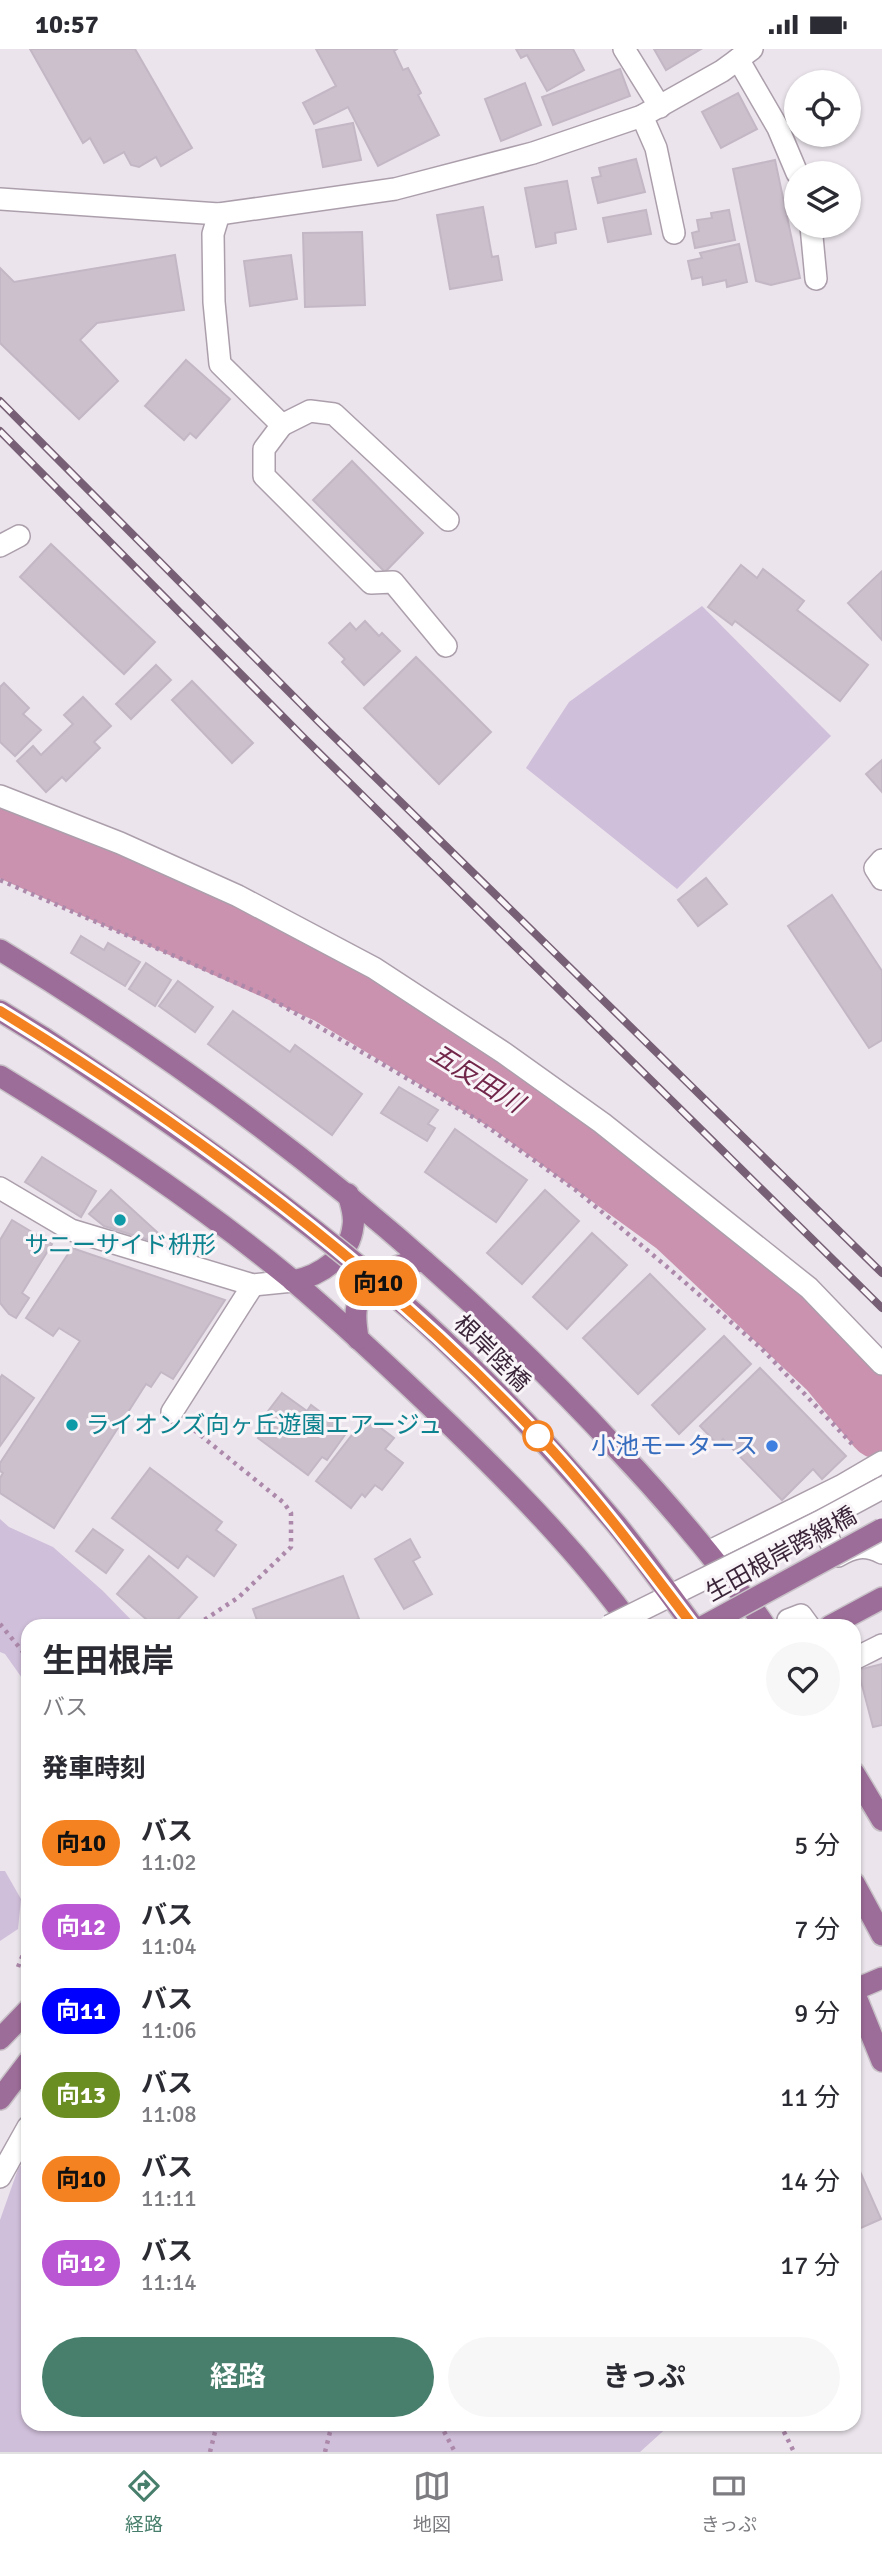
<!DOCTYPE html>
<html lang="ja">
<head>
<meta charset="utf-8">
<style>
  :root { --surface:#fff; --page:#f7f7f7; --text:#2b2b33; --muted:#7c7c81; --line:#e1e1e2; --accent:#477e6c }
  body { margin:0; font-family:Signika,"Noto Sans JP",sans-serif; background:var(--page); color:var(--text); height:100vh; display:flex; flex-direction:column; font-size:26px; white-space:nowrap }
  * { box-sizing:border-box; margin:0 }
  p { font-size:23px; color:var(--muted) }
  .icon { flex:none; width:38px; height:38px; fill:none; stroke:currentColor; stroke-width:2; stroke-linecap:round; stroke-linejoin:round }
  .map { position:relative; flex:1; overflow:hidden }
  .panel { position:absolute; left:21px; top:1570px; width:840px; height:812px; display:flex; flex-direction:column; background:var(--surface); border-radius:21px; box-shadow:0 2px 5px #0004 }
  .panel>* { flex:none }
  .badge { padding:0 14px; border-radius:23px; font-size:24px; line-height:46px }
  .buttons { position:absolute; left:784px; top:21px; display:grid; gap:14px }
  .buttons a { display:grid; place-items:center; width:77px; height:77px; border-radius:50%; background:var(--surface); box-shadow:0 2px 5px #0004; font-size:35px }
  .map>.badge { position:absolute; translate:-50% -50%; box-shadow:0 0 0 4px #fff }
  h2 { padding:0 21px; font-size:26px; line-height:63px }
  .round { display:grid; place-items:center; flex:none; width:74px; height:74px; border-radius:37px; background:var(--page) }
  .overview { display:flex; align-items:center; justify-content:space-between; height:119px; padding:0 21px }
  h1 { font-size:33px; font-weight:700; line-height:52px }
  .primary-button { display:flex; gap:14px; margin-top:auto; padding:14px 21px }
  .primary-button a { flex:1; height:80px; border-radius:42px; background:var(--accent); color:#fff; font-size:28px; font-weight:700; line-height:80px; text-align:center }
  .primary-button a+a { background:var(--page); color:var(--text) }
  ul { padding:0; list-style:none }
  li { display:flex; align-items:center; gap:21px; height:84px; padding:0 21px }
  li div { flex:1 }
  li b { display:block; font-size:26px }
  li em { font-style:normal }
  li .badge { min-width:77px; font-weight:700; text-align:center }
  .status { display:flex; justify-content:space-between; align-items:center; height:49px; padding:0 35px; background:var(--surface); direction:ltr }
  .status svg { height:19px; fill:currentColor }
  .dock { display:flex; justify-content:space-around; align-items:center; height:98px; border-top:2px solid var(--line); background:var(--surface); font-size:19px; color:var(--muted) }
  .dock a { display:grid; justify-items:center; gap:4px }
  .dock .selected { color:var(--accent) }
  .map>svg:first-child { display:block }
</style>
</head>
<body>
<div class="status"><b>10:57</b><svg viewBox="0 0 49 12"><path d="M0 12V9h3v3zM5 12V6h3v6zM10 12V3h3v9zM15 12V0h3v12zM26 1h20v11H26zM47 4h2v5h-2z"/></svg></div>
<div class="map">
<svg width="882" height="2403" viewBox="0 0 882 2403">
  <rect width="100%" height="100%" fill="#ebe4ec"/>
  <!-- green -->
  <g fill="#d0bfda">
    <polygon points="702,557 831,687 677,840 526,719 569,653"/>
    <polygon points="0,1470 9,1478 53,1498 103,1542 137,1577 28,1577 28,1673 22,1659 22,1629 5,1605 0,1603"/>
    <polygon points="0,1822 5,1822 21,1850 18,1880 0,1892"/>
    <polygon points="28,2108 28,2375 671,2375 640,2403 0,2403 0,2171 18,2120"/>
  </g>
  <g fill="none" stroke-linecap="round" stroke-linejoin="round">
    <!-- river -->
    <polyline stroke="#ca92ae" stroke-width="72" points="0,790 332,940 514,1051 680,1172 833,1316 882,1375"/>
  </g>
  <!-- building -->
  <g fill="#cbc0cc" stroke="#c4b7c5" stroke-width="2">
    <polygon points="30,0 135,0 192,99 161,117 156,108 139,118 131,116 124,103 104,114 90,89 83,94"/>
    <polygon points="316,0 397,0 394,2 403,21 408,19 421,44 418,46 439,86 378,117 348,58 314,75 303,54 336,37"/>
    <polygon points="516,0 573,0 584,21 547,42 527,6 521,9"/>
    <polygon points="654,0 701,0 666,21"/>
    <polygon points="620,20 630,47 553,76 542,48"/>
    <polygon points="525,34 541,76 501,92 485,50"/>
    <polygon points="738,44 757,80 721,99 702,63"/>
    <polygon points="353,74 361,111 323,118 316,81"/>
    <polygon points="636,110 645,143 598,154 592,129 601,127 599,119"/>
    <polygon points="775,111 800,229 771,236 756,232 733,120"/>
    <polygon points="567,132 576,180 555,184 556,194 536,198 525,139"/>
    <polygon points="483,158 492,208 498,207 502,231 450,240 437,166"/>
    <polygon points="646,161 651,185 608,193 603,169"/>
    <polygon points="729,161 735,191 695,199 692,184 699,182 697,171 712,169 711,164"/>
    <polygon points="362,183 365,256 305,258 303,184"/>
    <polygon points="739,195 747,233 727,238 726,231 703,236 702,228 692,230 688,212 702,209 700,204"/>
    <polygon points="175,206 184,261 97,274 80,291 118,332 79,370 0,294 0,219 14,233"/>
    <polygon points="291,206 297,250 250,257 244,212"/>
    <polygon points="186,311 230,350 196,389 190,384 184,391 145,357"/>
    <polygon points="352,412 423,484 385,523 313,451"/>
    <polygon points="51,495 155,593 124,625 20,528"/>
    <polygon points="741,516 757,529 763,520 804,552 797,561 868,616 840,652 735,572 732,576 708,558"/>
    <polygon points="882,522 882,591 848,554"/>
    <polygon points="365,572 379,587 382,584 400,602 364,636 342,613 345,610 329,594 350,574 356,581"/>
    <polygon points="416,608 491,683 439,735 364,659"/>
    <polygon points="156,616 171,631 131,670 116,655"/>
    <polygon points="192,632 253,694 232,714 172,651"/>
    <polygon points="4,634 29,659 23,665 41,681 15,707 0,693 0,638"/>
    <polygon points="83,648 111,677 94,693 100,699 66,732 62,728 46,743 17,712 33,697 41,706 73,675 64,666"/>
    <polygon points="882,711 882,743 866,725"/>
    <polygon points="706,829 727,855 698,877 678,851"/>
    <polygon points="832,846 882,922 882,991 869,999 788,877"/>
    <polygon points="81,887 104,901 108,894 140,913 125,937 71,904"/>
    <polygon points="146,914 171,931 155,957 129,940"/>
    <polygon points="178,932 213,958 195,983 159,957"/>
    <polygon points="233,962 290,1003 295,996 362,1045 332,1086 208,995"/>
    <polygon points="399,1038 438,1061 428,1075 435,1079 427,1092 381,1064"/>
    <polygon points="455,1080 527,1131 496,1173 425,1123"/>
    <polygon points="42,1108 96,1142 81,1168 25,1133"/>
    <polygon points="111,1141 157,1183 149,1191 104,1177 89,1165"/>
    <polygon points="545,1141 579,1172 522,1235 487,1204"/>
    <polygon points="12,1171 52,1195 22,1244 29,1249 16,1269 9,1265 0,1254 0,1191"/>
    <polygon points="592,1184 627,1216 567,1280 533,1248"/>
    <polygon points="72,1199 225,1251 173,1330 161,1323 151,1338 146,1335 54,1479 0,1444 0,1429 3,1424 0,1422 0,1414 80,1292 59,1279 53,1287 26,1269"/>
    <polygon points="650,1225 705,1280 638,1345 583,1289"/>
    <polygon points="724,1287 751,1315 679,1385 652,1356"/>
    <polygon points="760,1319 846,1407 822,1430 813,1420 782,1451 723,1390 718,1396 700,1377"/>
    <polygon points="2,1326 34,1349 0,1397 0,1329"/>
    <polygon points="282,1344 307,1362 311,1356 347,1383 327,1411 322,1408 308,1426 258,1389 264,1381 265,1366"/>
    <polygon points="366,1368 394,1389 385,1400 403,1414 382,1441 375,1436 365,1448 362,1445 351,1459 316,1432"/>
    <polygon points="150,1419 222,1473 216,1481 236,1496 214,1527 187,1507 178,1519 112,1469"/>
    <polygon points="93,1480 123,1501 106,1524 76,1502"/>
    <polygon points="410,1490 420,1508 413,1512 432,1545 404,1560 375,1510"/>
    <polygon points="149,1507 197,1548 172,1577 154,1577 117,1545"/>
    <polygon points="343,1527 359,1570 339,1577 259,1577 253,1560"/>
    <polygon points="882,1615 882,1676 873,1678 858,1621"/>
    <polygon points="854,2109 881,2170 854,2182"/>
  </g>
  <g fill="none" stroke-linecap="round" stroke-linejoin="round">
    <!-- minor casing -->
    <g stroke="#ac9fac" stroke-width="24">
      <g id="minor">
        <polyline points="624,0 660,58"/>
        <polyline points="738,10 778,79 797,124"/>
        <polyline points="642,67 656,99 674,184"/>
        <polyline points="0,150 219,165 395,140 533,104 642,67 722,22 752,0"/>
        <polyline points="219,165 213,185 214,253 220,315 282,376 264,400 264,427 371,534 393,533 446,597"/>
        <polyline points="811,177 816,230"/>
        <polyline points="282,376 310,362 334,365 448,471"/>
        <polyline points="0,497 19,487"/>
        <polyline points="0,747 120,794 238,847 374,919 504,1004 602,1074 809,1239 882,1315"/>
        <polyline points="882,811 875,819 882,830"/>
        <polyline points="0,1139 71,1181 253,1236 293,1232"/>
        <polyline points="172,1363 253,1236"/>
        <path d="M819,1473L838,1507C853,1498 865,1495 882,1504"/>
        <polyline points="708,1503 841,1437 882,1413"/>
        <polyline points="788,1571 801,1566 809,1577"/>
        <polyline points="854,1610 882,1596"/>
        <polyline points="0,2128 28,2078"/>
      </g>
    </g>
    <!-- major casing -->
    <g stroke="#c8c2c8" stroke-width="24">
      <g id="major">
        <path d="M0,901C228,1040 438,1206 619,1402C657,1442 692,1483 726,1526C739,1543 754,1559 765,1577"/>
        <polyline points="0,962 44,989"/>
        <path d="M0,1027C100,1088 200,1155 291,1230C346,1277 399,1327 451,1377C515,1439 579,1504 632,1577"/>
        <path d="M293,1232C320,1227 350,1207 353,1177C355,1166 351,1156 348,1145"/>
        <path d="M358,1290C357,1280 354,1267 357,1257C367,1228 396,1213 424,1212"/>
        <polyline points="830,1577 882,1549"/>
        <polyline points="854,1724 882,1771"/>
        <polyline points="854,1834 882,1886"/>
        <polyline points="854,1941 882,1929"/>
        <polyline points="854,1943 882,2012"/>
        <polyline points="0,1990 28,1961"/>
        <polyline points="0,2050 28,2013"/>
      </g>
    </g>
    <!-- path -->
    <g stroke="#ac88ab" stroke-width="4.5" stroke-dasharray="3.5 5" stroke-linecap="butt">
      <polyline points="0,831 266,947 478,1071 577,1142 666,1217 762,1300 852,1395"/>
      <polyline points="194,1381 284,1454 291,1464 291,1498 239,1548 195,1577"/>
      <polyline points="0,1575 28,1609"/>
      <polyline points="18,1918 28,1893"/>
      <polyline points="440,2375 455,2403"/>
      <polyline points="780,2375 794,2403"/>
      <polyline points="210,2403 217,2375"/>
      <polyline points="325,2403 332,2375"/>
    </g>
    <!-- minor -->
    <use href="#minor" stroke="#fff" stroke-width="21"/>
    <!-- major -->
    <use href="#major" stroke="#9c6d98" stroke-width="21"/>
    <!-- rail casing -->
    <g stroke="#776075" stroke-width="8">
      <g id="rail">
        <polyline points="0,352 319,673 882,1224"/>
        <polyline points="0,382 303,688 882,1259"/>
      </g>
    </g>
    <!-- rail -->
    <use href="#rail" stroke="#f8f4f8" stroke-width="5" stroke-dasharray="16" stroke-linecap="butt"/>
    <!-- minor-bridge casing -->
    <g stroke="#ac9fac" stroke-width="24" stroke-linecap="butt">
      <polyline id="minor-bridge" points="609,1577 819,1473 882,1439"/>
    </g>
    <!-- major-bridge casing -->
    <g stroke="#c8c2c8" stroke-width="24" stroke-linecap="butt">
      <g id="major-bridge">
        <path d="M44,989C175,1076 304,1166 422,1271C490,1333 557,1405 616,1475C643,1508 668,1543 693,1577"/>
        <polyline points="704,1577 882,1480"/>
      </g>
    </g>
    <!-- minor-bridge -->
    <use href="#minor-bridge" stroke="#fff" stroke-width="21"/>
    <!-- major-bridge -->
    <use href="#major-bridge" stroke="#9c6d98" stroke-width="21"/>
  </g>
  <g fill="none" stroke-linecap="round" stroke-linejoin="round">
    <!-- line casing -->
    <g stroke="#fff" stroke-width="16">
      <path id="line" d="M0,962C194,1081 379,1218 536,1384C593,1444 643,1511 693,1577"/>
    </g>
    <!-- line -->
    <use href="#line" stroke="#f58220" stroke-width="10"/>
  </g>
  <!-- markers -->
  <g fill="#0f9aa8" stroke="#f8f4f8" stroke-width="2.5">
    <circle cx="120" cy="1171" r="7"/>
    <circle cx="72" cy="1376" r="7"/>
  </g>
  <circle fill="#fff" stroke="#f58220" stroke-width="3.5" cx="538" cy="1387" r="14"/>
  <circle fill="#3f7fe0" stroke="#f8f4f8" stroke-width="2.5" cx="772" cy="1397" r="7"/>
  <g text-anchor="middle" stroke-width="6" stroke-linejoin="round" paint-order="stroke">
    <!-- culture labels -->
    <g font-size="24" fill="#0d838f" stroke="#f8f4f8">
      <text x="120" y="1204">サニーサイド枡形</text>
      <text x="86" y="1384" text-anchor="start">ライオンズ向ヶ丘遊園エアージュ</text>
    </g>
    <!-- street labels -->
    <g font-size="24" fill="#3b2539" stroke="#f8f4f8">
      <text transform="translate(492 1304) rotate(45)" y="8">根岸陸橋</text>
      <text transform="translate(781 1505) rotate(-29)" y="8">生田根岸跨線橋</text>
    </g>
    <!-- shop labels -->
    <g font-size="24" fill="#366cbe" stroke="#f8f4f8" text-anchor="end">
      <text x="758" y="1405">小池モータース</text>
    </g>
    <!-- water labels -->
    <g font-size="26" font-style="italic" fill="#71264a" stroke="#f8f4f8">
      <text transform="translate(477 1029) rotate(32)" y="9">五反田川</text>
    </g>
  </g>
</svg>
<div class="buttons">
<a><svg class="icon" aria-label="locate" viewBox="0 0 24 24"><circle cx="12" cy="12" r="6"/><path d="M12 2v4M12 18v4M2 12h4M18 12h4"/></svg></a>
<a><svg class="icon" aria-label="layers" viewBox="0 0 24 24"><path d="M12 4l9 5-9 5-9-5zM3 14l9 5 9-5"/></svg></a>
</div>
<b class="badge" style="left:378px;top:1234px;background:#f58220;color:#111">向10</b>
<section class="panel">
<div class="overview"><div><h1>生田根岸</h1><p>バス</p></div><a class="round"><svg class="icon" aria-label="heart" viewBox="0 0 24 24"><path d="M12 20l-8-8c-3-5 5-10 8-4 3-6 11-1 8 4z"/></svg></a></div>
<h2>発車時刻</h2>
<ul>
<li><span class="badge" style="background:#f58220;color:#111">向10</span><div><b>バス</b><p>11:02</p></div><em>5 分</em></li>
<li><span class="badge" style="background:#ba55d3;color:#fff">向12</span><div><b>バス</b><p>11:04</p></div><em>7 分</em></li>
<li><span class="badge" style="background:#00f;color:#fff">向11</span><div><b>バス</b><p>11:06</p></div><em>9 分</em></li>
<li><span class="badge" style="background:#6b8e23;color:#fff">向13</span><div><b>バス</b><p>11:08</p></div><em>11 分</em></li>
<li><span class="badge" style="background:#f58220;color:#111">向10</span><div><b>バス</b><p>11:11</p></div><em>14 分</em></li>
<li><span class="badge" style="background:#ba55d3;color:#fff">向12</span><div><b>バス</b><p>11:14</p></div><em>17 分</em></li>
</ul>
<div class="primary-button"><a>経路</a><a>きっぷ</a></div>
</section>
</div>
<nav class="dock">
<a class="selected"><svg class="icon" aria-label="directions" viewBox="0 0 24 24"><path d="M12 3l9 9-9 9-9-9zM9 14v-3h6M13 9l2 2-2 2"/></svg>経路</a>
<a><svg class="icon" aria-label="map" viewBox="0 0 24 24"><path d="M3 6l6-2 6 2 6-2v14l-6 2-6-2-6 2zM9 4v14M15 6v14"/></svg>地図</a>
<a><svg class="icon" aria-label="tickets" viewBox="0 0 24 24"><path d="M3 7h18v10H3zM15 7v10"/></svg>きっぷ</a>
</nav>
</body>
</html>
